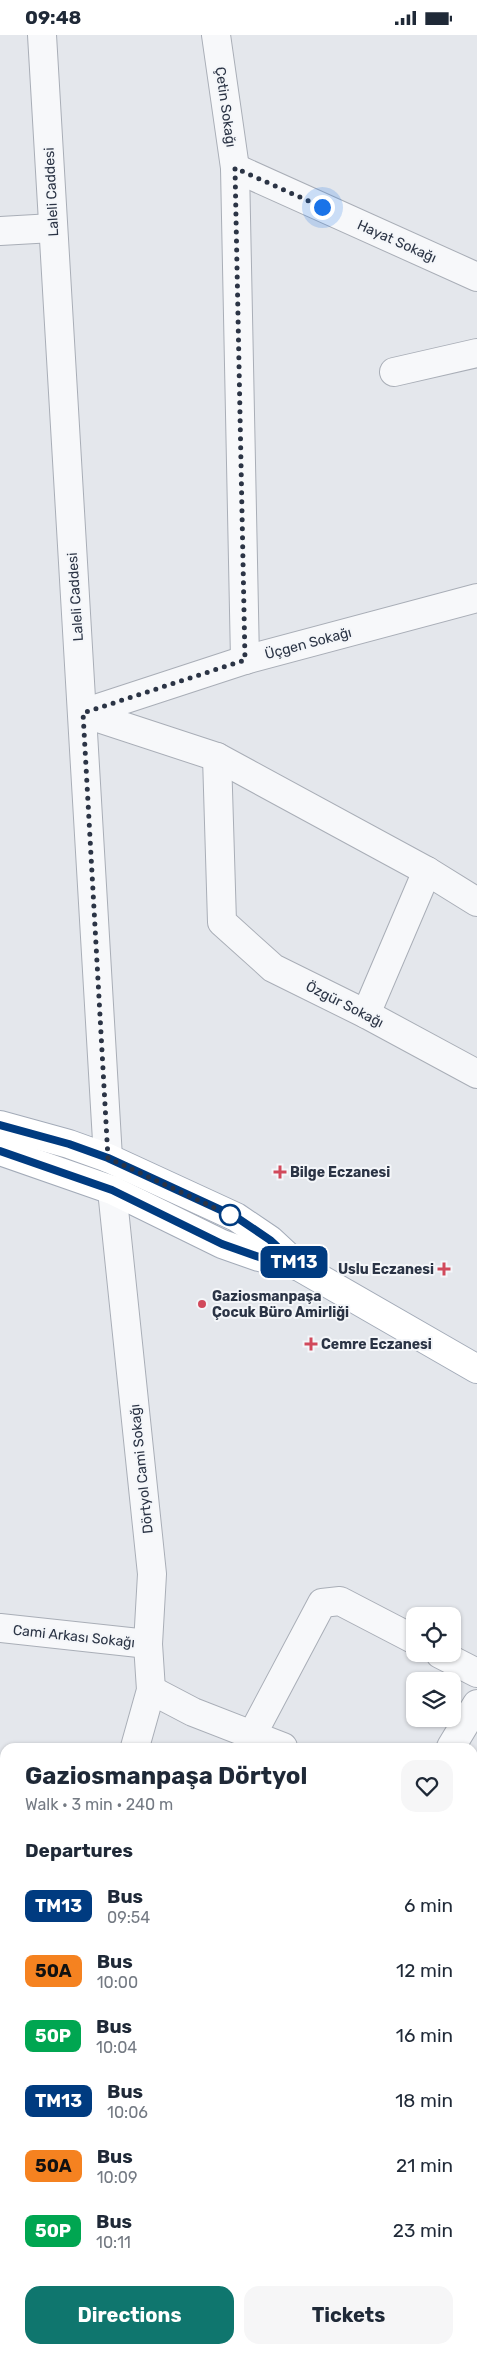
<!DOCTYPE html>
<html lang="en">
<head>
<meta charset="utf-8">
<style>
  :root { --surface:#fff; --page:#f6f6f7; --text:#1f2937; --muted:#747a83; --accent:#0f766e }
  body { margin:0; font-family:Rubik,sans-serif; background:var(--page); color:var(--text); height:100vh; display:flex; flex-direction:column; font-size:19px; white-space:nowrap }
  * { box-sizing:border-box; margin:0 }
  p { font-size:16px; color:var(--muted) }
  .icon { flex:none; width:28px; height:28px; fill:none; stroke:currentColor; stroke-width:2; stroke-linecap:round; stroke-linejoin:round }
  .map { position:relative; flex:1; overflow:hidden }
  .drawer { position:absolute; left:0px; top:1708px; width:478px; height:611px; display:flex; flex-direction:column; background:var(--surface); border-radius:15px 15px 0 0; box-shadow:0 1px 4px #0004 }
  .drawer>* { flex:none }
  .badge { padding:0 10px; border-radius:8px; font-size:18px; line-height:32px }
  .controls { position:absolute; left:406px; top:1572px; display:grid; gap:10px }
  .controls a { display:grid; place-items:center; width:55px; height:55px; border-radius:10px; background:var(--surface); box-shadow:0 1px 4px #0004; font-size:25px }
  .you { position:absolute; width:25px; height:25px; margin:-12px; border:4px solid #fff; border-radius:50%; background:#1a73e8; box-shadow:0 0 0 8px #1a73e833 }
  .map>.badge { position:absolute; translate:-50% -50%; box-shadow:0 0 0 2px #fff }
  h2 { padding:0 25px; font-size:19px; line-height:45px }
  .round { display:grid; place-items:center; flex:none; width:52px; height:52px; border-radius:15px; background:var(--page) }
  .summary { display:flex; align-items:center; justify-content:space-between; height:85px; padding:0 25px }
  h1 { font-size:24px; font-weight:700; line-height:38px }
  .button { display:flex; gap:10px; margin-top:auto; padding:10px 25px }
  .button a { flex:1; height:58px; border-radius:15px; background:var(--accent); color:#fff; font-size:20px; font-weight:700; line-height:58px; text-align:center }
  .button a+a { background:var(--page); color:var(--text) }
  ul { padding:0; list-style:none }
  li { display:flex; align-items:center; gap:15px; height:65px; padding:0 25px }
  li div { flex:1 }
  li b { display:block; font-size:19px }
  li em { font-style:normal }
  li .badge { min-width:55px; font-weight:700; text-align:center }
  .status { display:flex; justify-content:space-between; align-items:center; height:35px; padding:0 25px; background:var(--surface); direction:ltr }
  .status svg { height:14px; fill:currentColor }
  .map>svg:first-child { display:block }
</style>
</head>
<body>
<div class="status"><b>09:48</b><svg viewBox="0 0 49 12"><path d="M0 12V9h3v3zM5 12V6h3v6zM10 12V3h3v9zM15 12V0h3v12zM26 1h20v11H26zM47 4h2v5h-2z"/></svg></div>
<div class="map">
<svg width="477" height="2318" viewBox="0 0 477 2318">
  <rect width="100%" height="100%" fill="#e4e7ec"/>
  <!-- built -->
  <polygon fill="#d2d6de" points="473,2287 477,2289 477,2318 243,2318 245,2314 472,2314"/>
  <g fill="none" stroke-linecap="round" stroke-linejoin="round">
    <!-- minor casing -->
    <g stroke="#a9aeb7" stroke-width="30">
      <g id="minor">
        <polyline points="42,0 108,1123"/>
        <polyline points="216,0 235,133 245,625"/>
        <polyline points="235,133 477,242"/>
        <polyline points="0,196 53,193"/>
        <polyline points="394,337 477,318"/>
        <polyline points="83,678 217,722 427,836 477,867"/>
        <polyline points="83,678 245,625 477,563"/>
        <polyline points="217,722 222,887 273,933 366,979 477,1039"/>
        <polyline points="366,979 427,836"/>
        <polyline points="112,1155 152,1539 148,1609 151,1655 135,1712"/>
        <polyline points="0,1593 148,1609"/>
        <polyline points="440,1619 477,1638"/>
        <polyline points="151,1655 193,1677 283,1712"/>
        <polyline points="252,1700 322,1568 340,1566 415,1605"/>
        <polyline points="451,1712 477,1669"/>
        <polyline points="472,1805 477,1807"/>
        <polyline points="0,1806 5,1807"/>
        <polyline points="472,1969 477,1972"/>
        <polyline points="0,2046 5,2048"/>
        <polyline points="0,2127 5,2113"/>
        <polyline points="472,2154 477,2146"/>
        <polyline points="472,2252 477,2254"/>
      </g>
    </g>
    <!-- major casing -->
    <g stroke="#a3abb8" stroke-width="30">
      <g id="major">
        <polyline points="0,1090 69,1109 108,1123 236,1182 270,1205 298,1231 477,1334"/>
        <polyline points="0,1116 112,1155 222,1209 259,1222 297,1231"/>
      </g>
    </g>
    <!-- minor -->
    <use href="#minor" stroke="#f7f8fa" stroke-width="28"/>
    <!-- major -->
    <use href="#major" stroke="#fff" stroke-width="28"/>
  </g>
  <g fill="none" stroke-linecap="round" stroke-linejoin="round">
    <!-- line casing -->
    <g stroke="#fff" stroke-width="11">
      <polyline id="line" points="0,1090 69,1109 108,1123 236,1182 270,1205 298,1231 259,1222 222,1209 112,1155 0,1116"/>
    </g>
    <!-- line -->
    <use href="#line" stroke="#003b80" stroke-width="8"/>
    <!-- walk -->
    <polyline stroke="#2b3445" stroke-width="5" stroke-dasharray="0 9" points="230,1180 108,1123 83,678 245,625 235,133 322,172"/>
  </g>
  <!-- markers -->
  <g fill="#d1495b" stroke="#f4f6f9" stroke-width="2">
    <path d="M277.5 1129.5h5v5h5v5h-5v5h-5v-5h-5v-5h5z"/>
    <path d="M441.5 1226.5h5v5h5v5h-5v5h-5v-5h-5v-5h5z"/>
    <circle cx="202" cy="1269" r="5"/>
    <path d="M308.5 1301.5h5v5h5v5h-5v5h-5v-5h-5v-5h5z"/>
  </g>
  <circle fill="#fff" stroke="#003b80" stroke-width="2.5" cx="230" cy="1180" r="10"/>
  <g text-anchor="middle" stroke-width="4" stroke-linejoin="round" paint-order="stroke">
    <!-- street labels -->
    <g font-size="14" fill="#2b3445" stroke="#f4f6f9">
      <text transform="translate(226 72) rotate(82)" y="5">Çetin Sokağı</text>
      <text transform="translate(51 157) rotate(-93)" y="5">Laleli Caddesi</text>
      <text transform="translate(397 206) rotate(24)" y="5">Hayat Sokağı</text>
      <text transform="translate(75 562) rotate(-94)" y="5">Laleli Caddesi</text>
      <text transform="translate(308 608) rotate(-15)" y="5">Üçgen Sokağı</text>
      <text transform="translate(345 969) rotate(27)" y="5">Özgür Sokağı</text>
      <text transform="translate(141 1434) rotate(-96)" y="5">Dörtyol Cami Sokağı</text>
      <text transform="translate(74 1601) rotate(6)" y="5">Cami Arkası Sokağı</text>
    </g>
    <!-- poi labels -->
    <g font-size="14" font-weight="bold" fill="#2b3445" stroke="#f4f6f9" text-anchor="start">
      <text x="290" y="1142">Bilge Eczanesi</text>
      <text x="434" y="1239" text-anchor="end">Uslu Eczanesi</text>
      <text x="212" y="1266">Gaziosmanpaşa<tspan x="212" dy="16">Çocuk Büro Amirliği</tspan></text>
      <text x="321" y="1314">Cemre Eczanesi</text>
    </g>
  </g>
</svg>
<div class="controls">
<a><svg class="icon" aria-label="locate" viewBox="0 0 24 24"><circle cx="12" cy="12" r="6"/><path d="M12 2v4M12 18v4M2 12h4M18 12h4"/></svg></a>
<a><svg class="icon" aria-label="layers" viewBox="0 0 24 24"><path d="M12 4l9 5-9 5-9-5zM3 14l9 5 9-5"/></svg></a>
</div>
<div class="you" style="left:322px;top:172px"></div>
<b class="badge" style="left:294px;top:1227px;background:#003b80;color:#fff">TM13</b>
<section class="drawer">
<div class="summary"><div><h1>Gaziosmanpaşa Dörtyol</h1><p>Walk · 3 min · 240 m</p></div><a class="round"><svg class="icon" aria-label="heart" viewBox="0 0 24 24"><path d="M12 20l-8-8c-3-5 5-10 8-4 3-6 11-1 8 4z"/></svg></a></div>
<h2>Departures</h2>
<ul>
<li><span class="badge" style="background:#003b80;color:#fff">TM13</span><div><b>Bus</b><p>09:54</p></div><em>6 min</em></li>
<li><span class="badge" style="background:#f58220;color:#111">50A</span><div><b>Bus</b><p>10:00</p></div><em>12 min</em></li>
<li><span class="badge" style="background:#00a651;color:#fff">50P</span><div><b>Bus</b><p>10:04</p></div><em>16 min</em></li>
<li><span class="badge" style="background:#003b80;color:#fff">TM13</span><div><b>Bus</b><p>10:06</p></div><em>18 min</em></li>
<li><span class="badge" style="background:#f58220;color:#111">50A</span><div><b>Bus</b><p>10:09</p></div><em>21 min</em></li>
<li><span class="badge" style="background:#00a651;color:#fff">50P</span><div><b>Bus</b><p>10:11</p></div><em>23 min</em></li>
</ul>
<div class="button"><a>Directions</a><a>Tickets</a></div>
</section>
</div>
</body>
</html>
